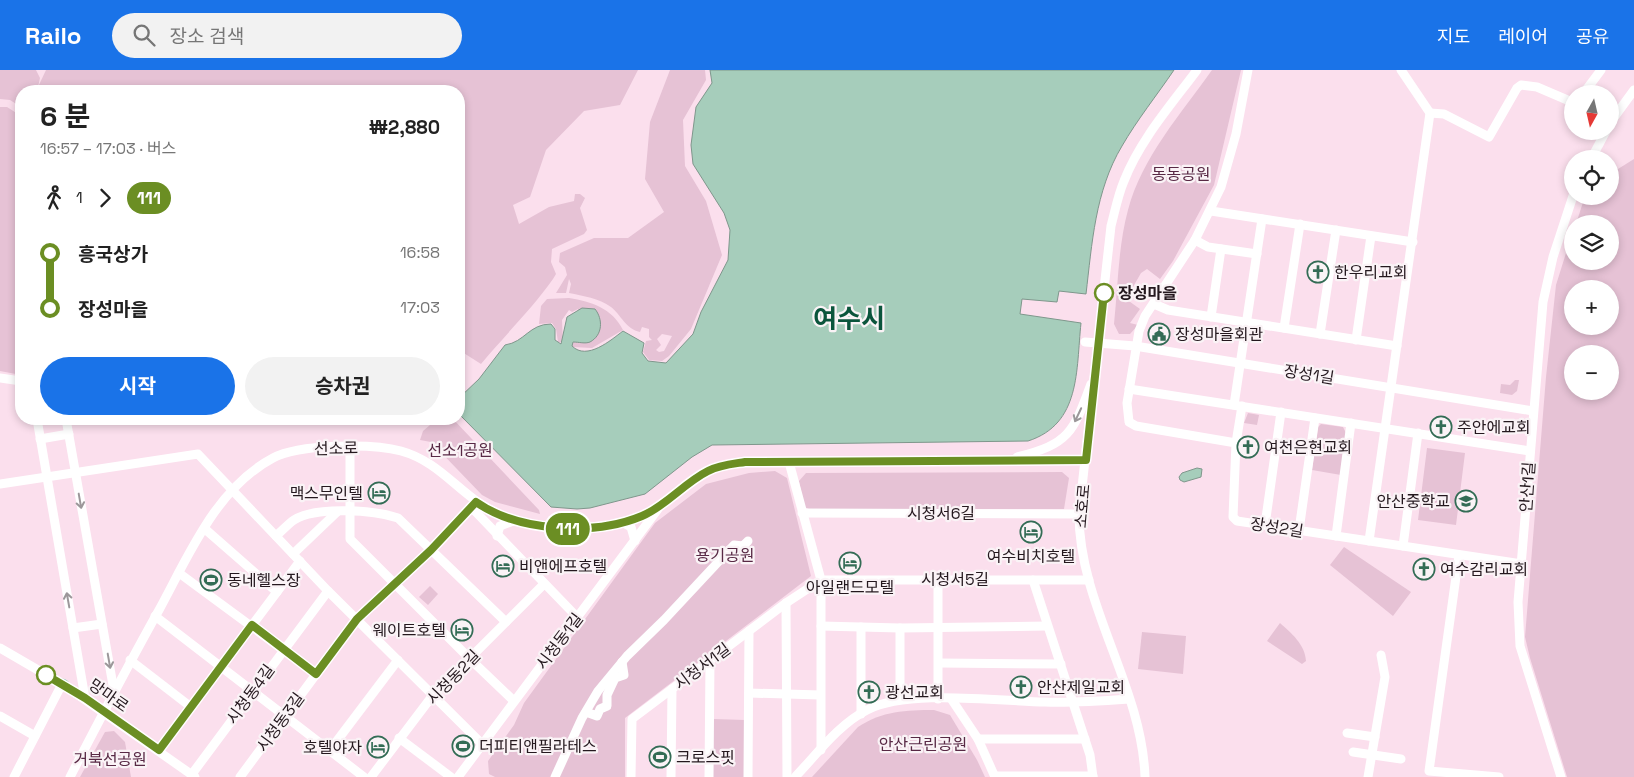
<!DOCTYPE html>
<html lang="ko">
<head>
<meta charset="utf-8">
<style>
  :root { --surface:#fff; --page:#f2f2f2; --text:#222; --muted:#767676; --accent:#1a73e8 }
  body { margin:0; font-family:"Space Grotesk","Noto Sans KR",sans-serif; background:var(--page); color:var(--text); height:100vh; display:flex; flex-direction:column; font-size:19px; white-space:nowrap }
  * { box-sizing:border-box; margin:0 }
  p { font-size:16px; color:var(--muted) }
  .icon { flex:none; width:28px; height:28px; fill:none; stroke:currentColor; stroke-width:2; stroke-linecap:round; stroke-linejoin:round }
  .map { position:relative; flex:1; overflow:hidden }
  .panel { position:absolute; left:15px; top:15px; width:450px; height:340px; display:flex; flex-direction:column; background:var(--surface); border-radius:20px; box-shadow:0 2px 8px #0003 }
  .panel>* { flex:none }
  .badge { padding:0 10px; border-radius:16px; font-size:18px; line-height:32px }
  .needle { width:32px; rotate:188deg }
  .fabs { position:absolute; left:1564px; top:15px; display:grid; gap:10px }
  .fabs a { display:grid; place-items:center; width:55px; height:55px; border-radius:50%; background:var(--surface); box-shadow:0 2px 8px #0003; font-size:25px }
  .map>.badge { position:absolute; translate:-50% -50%; box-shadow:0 0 0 2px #fff }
  .legs { display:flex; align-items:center; gap:8px; height:55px; padding:0 25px; font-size:16px }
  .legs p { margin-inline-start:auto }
  .overview { display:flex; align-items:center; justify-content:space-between; height:85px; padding:0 25px }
  h1 { font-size:28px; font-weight:700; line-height:38px }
  .primary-button { display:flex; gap:10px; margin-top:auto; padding:10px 25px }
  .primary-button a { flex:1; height:58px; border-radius:30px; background:var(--accent); color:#fff; font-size:20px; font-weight:700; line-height:58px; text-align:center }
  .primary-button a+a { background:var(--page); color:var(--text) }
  ul { padding:0 25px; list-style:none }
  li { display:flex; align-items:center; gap:18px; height:55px; font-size:19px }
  li i { display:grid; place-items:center; width:8px; height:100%; margin:0 6px; background:currentColor }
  li i::after { content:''; width:12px; height:12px; margin:-6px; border:4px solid; border-radius:50%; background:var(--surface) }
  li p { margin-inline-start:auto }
  li:first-child i { background:linear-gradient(#0000 50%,currentColor 0) }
  li:last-child i { background:linear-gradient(currentColor 50%,#0000 0) }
  header { display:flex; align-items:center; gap:30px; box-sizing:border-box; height:70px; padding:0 25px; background:var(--accent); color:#fff }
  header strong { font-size:24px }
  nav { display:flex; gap:28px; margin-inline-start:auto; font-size:18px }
  .search { width:350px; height:45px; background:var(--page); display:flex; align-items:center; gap:12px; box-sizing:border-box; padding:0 18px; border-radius:28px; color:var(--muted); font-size:19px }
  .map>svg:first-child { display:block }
</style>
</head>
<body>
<header>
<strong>Railo</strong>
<div class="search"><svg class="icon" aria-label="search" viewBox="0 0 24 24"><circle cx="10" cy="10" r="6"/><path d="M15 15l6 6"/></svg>장소 검색</div>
<nav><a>지도</a><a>레이어</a><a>공유</a></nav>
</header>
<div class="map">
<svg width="1634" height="707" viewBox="0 0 1634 707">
  <rect width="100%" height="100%" fill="#fbdfed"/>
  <!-- green -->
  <g fill="#e6c2d5" fill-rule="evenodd">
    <path d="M0,0H36L40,8L38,17L46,0H638L620,35L584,41L546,80L530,127L513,135L519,154L549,137L574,131L575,124H580L585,128L580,138L587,160L584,164L552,179L551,192L556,204L553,209C531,240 505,265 481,294L459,280V21H21V37L10,30L0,29Z"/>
    <path d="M670,0H705L706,10L683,50L685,96L706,131L722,185L691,259L669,286L662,291L649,290L643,282L646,271L652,270L649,267V259L642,257L640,262C626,259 621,245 611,237C599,228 583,226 569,223L571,214L569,209L566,223H556L567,205L565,197L559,192L560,183L594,168H628L664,142L645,109L650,52ZM662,264L672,266L664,281L659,282L656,280L661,275L657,269Z"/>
    <path d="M1212,0H1241L1214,115L1173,191L1160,209L1147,199L1141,203L1126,229L1140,239L1130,253L1138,255L1130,264H1119L1114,254C1118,216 1118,177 1128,140C1142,87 1181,44 1212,0Z"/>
    <polygon points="0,37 7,37 21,46 21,305 0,301"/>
    <path d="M1634,89V707H1567L1530,588L1525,567L1546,307L1556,215L1572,164V191H1610V154H1576L1585,126H1610V104ZM1572,219H1610V256H1572ZM1572,284H1610V321H1572Z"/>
    <path d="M569,228C592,232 612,238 623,260L592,278L572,277V274L575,271L578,239L572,242L569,240L562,250L563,272H558L556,259L552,253L539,254L541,236L547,229Z"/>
    <polygon points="1515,310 1519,310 1517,321 1512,325 1500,323 1501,314 1510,315"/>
    <polygon points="1248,343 1259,345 1257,355 1244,353"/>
    <polygon points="437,349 453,349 539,440 540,444 495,432 482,425 431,372 420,370 423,361"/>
    <polygon points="1321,354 1343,357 1347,365 1341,405 1312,400 1318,357"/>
    <polygon points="1427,378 1465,383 1456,455 1418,450"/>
    <polygon points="775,401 787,408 811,506 625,648 625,707 495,707 489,704 488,691 514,655 524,633 655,453 706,414 749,403"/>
    <polygon points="1062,402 1069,408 1064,439 809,439 804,437 799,411 806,403"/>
    <polygon points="1344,477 1411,522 1393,546 1330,495"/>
    <polygon points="430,516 438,524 428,535 419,527"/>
    <path d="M1280,553C1291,563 1305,574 1306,591L1302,594L1267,571Z"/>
    <polygon points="1142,562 1186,566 1183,604 1138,599"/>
    <path d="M934,640L950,645L977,690L985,707H812L858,657C882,641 906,640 934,640Z"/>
    <polygon points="713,649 745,650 744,707 712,707"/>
    <polygon points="114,661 125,672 131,707 80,707 105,662"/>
  </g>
  <!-- water -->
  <g fill="#a6cdbb" stroke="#7f978c">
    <path d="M710,0H1174C1157,25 1137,50 1122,76C1095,121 1092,174 1086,224L1059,221L1057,232L1022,229L1020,244L1081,253C1076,300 1081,354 1028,371L712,375L692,387L645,424L590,438L577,439L551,437L459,344V328L479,309L505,275C525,272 529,254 551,254L555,259V270L561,274L567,247L582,238L595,239C603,249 603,265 590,272C585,274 579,272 573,272L572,276C587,291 611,270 623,261L644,273L642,283L648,291L666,293L693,264L701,242L728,190L730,160L724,143L693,94L691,75L696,37L712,13Z"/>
    <polygon points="1197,398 1202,399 1201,407 1184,412 1180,410 1179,407 1182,403"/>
  </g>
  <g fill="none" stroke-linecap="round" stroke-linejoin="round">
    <!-- minor -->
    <g stroke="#fff" stroke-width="9">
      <polyline points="1248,0 1236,64 1221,117 1195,170 1145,246 1139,261 1127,333 1129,352 1136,356 1236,373 1233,447 1237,451 1522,494"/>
      <polyline points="1583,24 1601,0"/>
      <polyline points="1430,43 1444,44 1489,67 1517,18 1521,15 1537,17 1572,32"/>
      <polyline points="1610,53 1634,20"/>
      <polyline points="1591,89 1606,61"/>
      <polyline points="1211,141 1413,172"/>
      <polyline points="1195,170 1208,177 1257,184"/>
      <polyline points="1154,234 1168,240 1397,276"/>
      <polyline points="1211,247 1221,179"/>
      <polyline points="1284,258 1300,154"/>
      <polyline points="1320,264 1336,160"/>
      <polyline points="1356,270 1371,166"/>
      <polyline points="1085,272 1135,276 1533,341"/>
      <polyline points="0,308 21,311"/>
      <polyline points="1129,319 1530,381"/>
      <polyline points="1234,335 1262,149"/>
      <polyline points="37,349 85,628"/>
      <polyline points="66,349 114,621"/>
      <polyline points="40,369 69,364"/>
      <polyline points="1236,373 1242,336"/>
      <polyline points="350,377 350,469 470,589 514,631"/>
      <path d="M1017,387C1069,374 1073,363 1091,314"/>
      <polyline points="789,392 821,510 821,680"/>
      <polyline points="0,414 198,384 328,521 482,674"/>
      <polyline points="475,434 471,437 577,547"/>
      <polyline points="802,443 1079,444"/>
      <polyline points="622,452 631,457 635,471"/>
      <polyline points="1265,455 1281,342"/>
      <polyline points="205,459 277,522"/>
      <polyline points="1299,460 1315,348"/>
      <path d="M276,466C282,461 288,454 294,450C316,436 374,440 398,448L506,552"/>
      <polyline points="497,466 500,456 516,450"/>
      <polyline points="1336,466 1351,353"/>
      <polyline points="1369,471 1430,43 1401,0"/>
      <polyline points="1403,476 1418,363"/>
      <polyline points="293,484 337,442"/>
      <polyline points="1459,485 1429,701 1499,707"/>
      <polyline points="179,503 316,604"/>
      <polyline points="821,510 1089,510"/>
      <polyline points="1033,510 1090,685 1093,707"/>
      <polyline points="786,533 787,707"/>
      <polyline points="155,546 364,707"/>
      <polyline points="821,556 900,558 1047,556"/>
      <polyline points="73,558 102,554"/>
      <polyline points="0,578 62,614 14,707"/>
      <polyline points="130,590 191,637"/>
      <polyline points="939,593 1061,594"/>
      <polyline points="64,615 195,707"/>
      <polyline points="749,623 820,625"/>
      <polyline points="900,629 900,558"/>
      <polyline points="938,629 938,509"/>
      <polyline points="952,630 978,669 995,707"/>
      <polyline points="586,642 597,646 600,639 607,636 607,625 615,608 624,605 622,592"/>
      <polyline points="861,644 861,557"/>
      <polyline points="0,646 35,666"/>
      <polyline points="1347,663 1375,667"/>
      <polyline points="399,668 451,707"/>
      <polyline points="978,669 1085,669"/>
      <polyline points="159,680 300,491"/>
      <polyline points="330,680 398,590"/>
      <polyline points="1353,682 1401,689"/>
      <polyline points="192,704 328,521"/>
      <polyline points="995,706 1093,706"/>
      <path d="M70,707C99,651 128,595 159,540C188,487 216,418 273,388C299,374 372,373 401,381C434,390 452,414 479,433C503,450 539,458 568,459C591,460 623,456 643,446C667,434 685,411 710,400C721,395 733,394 745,392L1086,390"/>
      <polyline points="240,707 357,549 431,480 471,437"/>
      <polyline points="371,707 433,625 544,514"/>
      <polyline points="458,707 658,439"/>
      <polyline points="555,707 582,648 598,621 627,586 664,550 734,475 743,476 748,471"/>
      <polyline points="631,707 632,649 786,533 821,510"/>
      <polyline points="671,707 672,619"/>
      <polyline points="709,707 710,590"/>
      <polyline points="748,707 749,561"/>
      <path d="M795,707C817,684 839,654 867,640C907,619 998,631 1045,632C1073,633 1101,631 1129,629"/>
      <path d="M1145,707C1142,616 1079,535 1079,444L1111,156C1115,141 1118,125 1124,111C1140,70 1171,35 1197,0"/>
      <polyline points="1368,707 1385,607 1381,585"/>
      <polyline points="1561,707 1520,576 1518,532 1543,232 1553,187 1573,126"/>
    </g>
    <!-- major -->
    <polyline stroke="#88cbb2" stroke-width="11" points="62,614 64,615"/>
  </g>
  <!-- one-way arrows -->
  <defs><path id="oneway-shaft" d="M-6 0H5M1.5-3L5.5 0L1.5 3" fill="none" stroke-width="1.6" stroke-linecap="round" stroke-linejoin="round" transform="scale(1.25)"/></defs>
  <g stroke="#9c979a">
    <use href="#oneway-shaft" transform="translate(1078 345) rotate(115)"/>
    <use href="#oneway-shaft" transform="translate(80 431) rotate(80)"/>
    <use href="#oneway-shaft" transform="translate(68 530) rotate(-100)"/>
    <use href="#oneway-shaft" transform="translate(109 591) rotate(80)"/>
  </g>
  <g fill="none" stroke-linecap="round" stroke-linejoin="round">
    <!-- line-1 casing -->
    <g stroke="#fff" stroke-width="11">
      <path id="line-1" d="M46,605L85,628L159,680L252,555L316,604L357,549L431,480L476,432C519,462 594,466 642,446C666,436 684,413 708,401C719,395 732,394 745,392L1086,390L1104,223"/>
    </g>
    <!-- line-1 -->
    <use href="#line-1" stroke="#6b8e23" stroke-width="8"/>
  </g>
  <!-- icons -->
  <defs>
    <g id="church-ring" transform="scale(1.125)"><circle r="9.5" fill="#faf3f6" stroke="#336c55" stroke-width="1.5"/><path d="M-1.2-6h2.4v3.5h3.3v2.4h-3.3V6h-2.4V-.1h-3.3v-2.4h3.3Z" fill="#336c55"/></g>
    <g id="civic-ring" transform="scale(1.125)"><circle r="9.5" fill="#faf3f6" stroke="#336c55" stroke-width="1.5"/><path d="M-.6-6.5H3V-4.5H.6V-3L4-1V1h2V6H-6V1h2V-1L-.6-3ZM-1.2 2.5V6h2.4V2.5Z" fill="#336c55"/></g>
    <g id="hotel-ring" transform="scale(1.125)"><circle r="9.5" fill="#faf3f6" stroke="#336c55" stroke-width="1.5"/><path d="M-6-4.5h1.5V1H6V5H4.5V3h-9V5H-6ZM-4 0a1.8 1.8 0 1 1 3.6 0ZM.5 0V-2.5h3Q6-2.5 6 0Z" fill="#336c55"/></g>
    <g id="school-ring" transform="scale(1.125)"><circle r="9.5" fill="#faf3f6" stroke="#336c55" stroke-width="1.5"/><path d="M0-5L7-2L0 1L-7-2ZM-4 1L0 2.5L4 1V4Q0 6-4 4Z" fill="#336c55"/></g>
    <g id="stadium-ring" transform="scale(1.125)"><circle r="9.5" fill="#faf3f6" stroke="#336c55" stroke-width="1.5"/><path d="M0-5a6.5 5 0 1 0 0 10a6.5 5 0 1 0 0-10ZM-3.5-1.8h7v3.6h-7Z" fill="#336c55"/></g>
  </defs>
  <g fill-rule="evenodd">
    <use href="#church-ring" x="1318" y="202"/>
    <use href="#civic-ring" x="1159" y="264"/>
    <use href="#church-ring" x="1441" y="357"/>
    <use href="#church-ring" x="1248" y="377"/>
    <use href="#hotel-ring" x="379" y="423"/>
    <use href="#school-ring" x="1466" y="431"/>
    <use href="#hotel-ring" x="1031" y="462"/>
    <use href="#hotel-ring" x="850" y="493"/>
    <use href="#hotel-ring" x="503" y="496"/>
    <use href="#church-ring" x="1424" y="499"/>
    <use href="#stadium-ring" x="211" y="510"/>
    <use href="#hotel-ring" x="462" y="560"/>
    <use href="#church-ring" x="1021" y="617"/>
    <use href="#church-ring" x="869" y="622"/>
    <use href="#stadium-ring" x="463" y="676"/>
    <use href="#hotel-ring" x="378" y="677"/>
    <use href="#stadium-ring" x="660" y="687"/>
  </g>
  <!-- markers -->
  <g fill="#fff" stroke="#6b8e23" stroke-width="2.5">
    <circle cx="1104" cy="223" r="9"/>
    <circle cx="46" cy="605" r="9"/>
  </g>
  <g text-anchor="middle" stroke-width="4.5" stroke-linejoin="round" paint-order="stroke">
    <!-- park labels -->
    <g font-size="16" fill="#582945" stroke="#faf3f6">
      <text x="1181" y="110">동동공원</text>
      <text x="460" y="386">선소1공원</text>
      <text x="725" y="491">용기공원</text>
      <text x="923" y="680">안산근린공원</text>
      <text x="110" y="695">거북선공원</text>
    </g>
    <!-- poi labels -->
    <g font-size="16" fill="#24181e" stroke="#faf3f6" text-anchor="start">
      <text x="1334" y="208">한우리교회</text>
      <text x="1175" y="270">장성마을회관</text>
      <text x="1457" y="363">주안에교회</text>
      <text x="1264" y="383">여천은현교회</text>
      <text x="363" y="429" text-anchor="end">맥스무인텔</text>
      <text x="1450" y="437" text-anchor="end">안산중학교</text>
      <text x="1031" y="492" text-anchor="middle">여수비치호텔</text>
      <text x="519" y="502">비앤에프호텔</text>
      <text x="1440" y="505">여수감리교회</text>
      <text x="227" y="516">동네헬스장</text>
      <text x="850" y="523" text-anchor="middle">아일랜드모텔</text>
      <text x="446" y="566" text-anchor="end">웨이트호텔</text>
      <text x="1037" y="623">안산제일교회</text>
      <text x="885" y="628">광선교회</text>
      <text x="479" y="682">더피티앤필라테스</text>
      <text x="362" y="683" text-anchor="end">호텔야자</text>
      <text x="676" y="693">크로스핏</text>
    </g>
    <!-- stop labels -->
    <g font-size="16" font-weight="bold" fill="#24181e" stroke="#faf3f6" text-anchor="start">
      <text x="1118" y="229">장성마을</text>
    </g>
    <!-- street labels -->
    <g font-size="16" fill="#24181e" stroke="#faf3f6">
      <text transform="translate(1309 304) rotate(9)" y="6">장성1길</text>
      <text transform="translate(336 378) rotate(-1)" y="6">선소로</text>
      <text transform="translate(1527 417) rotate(-86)" y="6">안산1길</text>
      <text transform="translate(1082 436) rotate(-85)" y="6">소호로</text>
      <text x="941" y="449">시청서6길</text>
      <text transform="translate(1277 457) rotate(9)" y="6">장성2길</text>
      <text x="955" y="515">시청서5길</text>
      <text transform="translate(559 571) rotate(-53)" y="6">시청동1길</text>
      <text transform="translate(702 596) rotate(-37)" y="6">시청서1길</text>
      <text transform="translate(453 607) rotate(-46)" y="6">시청동2길</text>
      <text transform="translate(250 624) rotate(-54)" y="6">시청동4길</text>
      <text transform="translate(109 625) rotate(35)" y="6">망마로</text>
      <text transform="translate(280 652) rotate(-54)" y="6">시청동3길</text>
    </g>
    <!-- town labels -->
    <g font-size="26" font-weight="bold" fill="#0b553c" stroke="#faf3f6">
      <text x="849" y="258">여수시</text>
    </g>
  </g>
</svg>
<div class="fabs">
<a><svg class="needle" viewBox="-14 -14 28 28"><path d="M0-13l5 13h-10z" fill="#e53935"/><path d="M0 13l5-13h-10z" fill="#767676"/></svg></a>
<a><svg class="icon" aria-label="locate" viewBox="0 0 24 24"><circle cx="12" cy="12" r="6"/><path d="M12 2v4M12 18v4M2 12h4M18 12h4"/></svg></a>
<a><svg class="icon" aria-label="layers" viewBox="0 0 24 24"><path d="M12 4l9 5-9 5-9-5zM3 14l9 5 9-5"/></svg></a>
<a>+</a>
<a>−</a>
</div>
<b class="badge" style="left:568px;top:459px;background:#6b8e23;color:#fff">111</b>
<section class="panel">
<div class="overview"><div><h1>6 분</h1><p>16:57 – 17:03 · 버스</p></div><b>₩2,880</b></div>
<div class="legs"><svg class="icon" aria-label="walk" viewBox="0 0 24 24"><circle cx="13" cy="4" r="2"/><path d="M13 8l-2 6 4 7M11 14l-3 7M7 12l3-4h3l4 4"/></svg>1<svg class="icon" aria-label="forward" viewBox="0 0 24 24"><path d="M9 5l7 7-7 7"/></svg><b class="badge" style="background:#6b8e23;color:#fff">111</b></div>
<ul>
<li><i style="color:#6b8e23"></i><b>흥국상가</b><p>16:58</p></li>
<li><i style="color:#6b8e23"></i><b>장성마을</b><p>17:03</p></li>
</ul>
<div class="primary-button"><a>시작</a><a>승차권</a></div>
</section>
</div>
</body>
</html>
